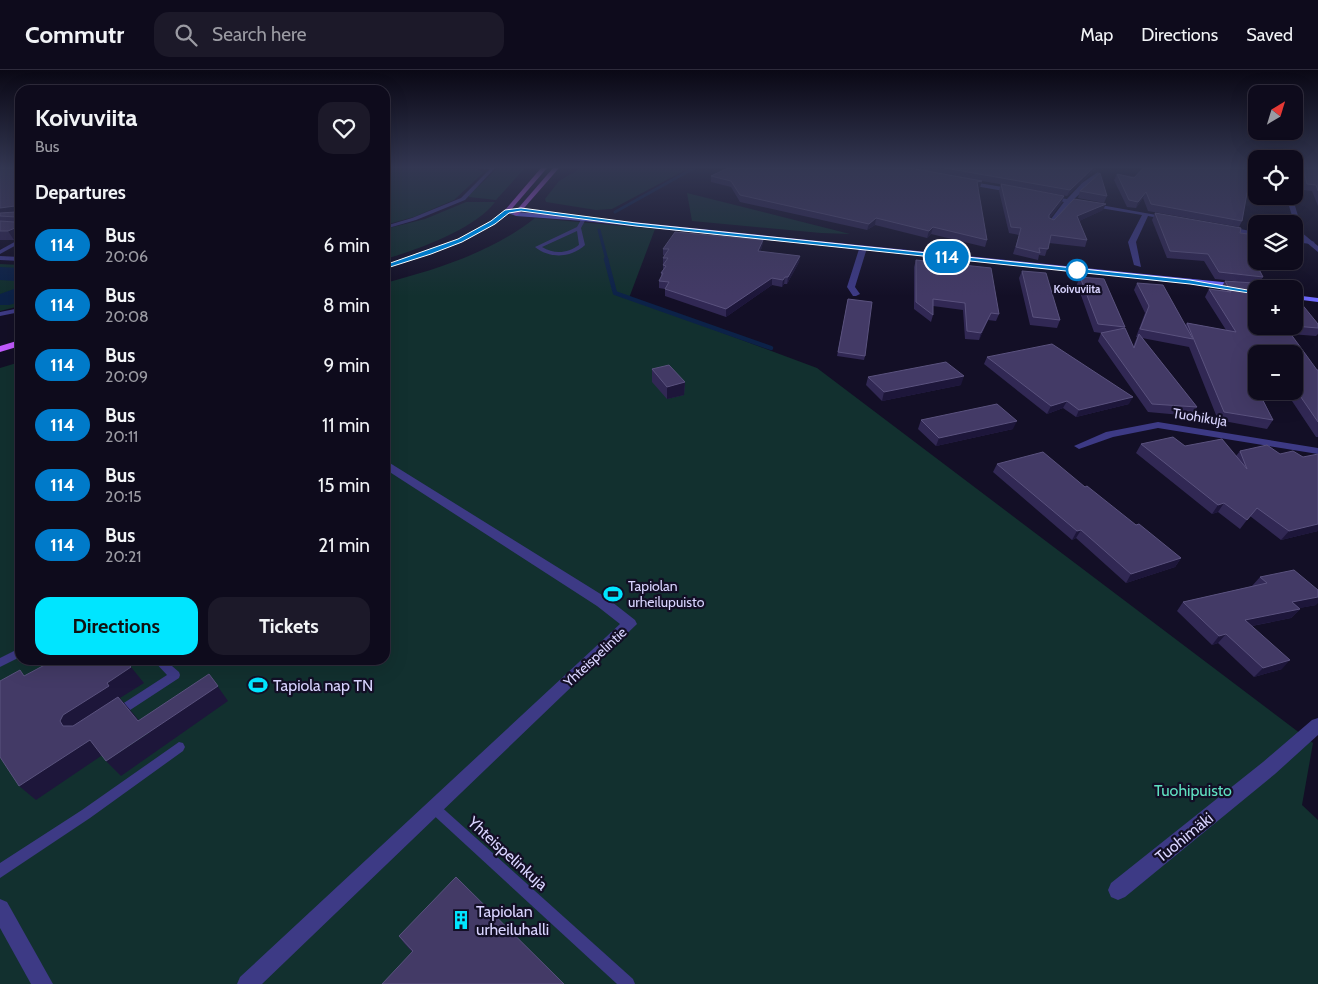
<!DOCTYPE html>
<html lang="en">
<head>
<meta charset="utf-8">
<style>
  :root { --surface:#0e0b1c; --page:#1c1929; --text:#f1f3f6; --muted:#9b9ba3; --line:#2e2b3b; --accent:#00e5ff }
  body { margin:0; font-family:Cabin,sans-serif; background:var(--page); color:var(--text); height:100vh; display:flex; flex-direction:column; font-size:19px; white-space:nowrap }
  * { box-sizing:border-box; margin:0 }
  p { font-size:16px; color:var(--muted) }
  .icon { flex:none; width:28px; height:28px; fill:none; stroke:currentColor; stroke-width:2; stroke-linecap:round; stroke-linejoin:round }
  .map { position:relative; flex:1; overflow:hidden }
  .details { position:absolute; left:15px; top:15px; width:375px; height:580px; display:flex; flex-direction:column; background:var(--surface); border-radius:15px; box-shadow:0 5px 20px #0002,0 0 0 1px var(--line) }
  .details>* { flex:none }
  .badge { padding:0 10px; border-radius:16px; font-size:18px; line-height:32px }
  .needle { width:32px; rotate:38deg }
  .buttons { position:absolute; left:1248px; top:15px; display:grid; gap:10px }
  .buttons a { display:grid; place-items:center; width:55px; height:55px; border-radius:10px; background:var(--surface); box-shadow:0 5px 20px #0002,0 0 0 1px var(--line); font-size:25px }
  .map>.badge { position:absolute; translate:-50% -50%; box-shadow:0 0 0 2px #fff }
  h2 { padding:0 20px; font-size:19px; line-height:45px }
  .round { display:grid; place-items:center; flex:none; width:52px; height:52px; border-radius:15px; background:var(--page) }
  .headline { display:flex; align-items:center; justify-content:space-between; height:85px; padding:0 20px }
  h1 { font-size:24px; font-weight:700; line-height:38px }
  .action { display:flex; gap:10px; margin-top:auto; padding:10px 20px }
  .action a { flex:1; height:58px; border-radius:15px; background:var(--accent); color:#111; font-size:20px; font-weight:700; line-height:58px; text-align:center }
  .action a+a { background:var(--page); color:var(--text) }
  ul { padding:0; list-style:none }
  li { display:flex; align-items:center; gap:15px; height:60px; padding:0 20px }
  li div { flex:1 }
  li b { display:block; font-size:19px }
  li em { font-style:normal }
  li .badge { min-width:55px; font-weight:700; text-align:center }
  header { display:flex; align-items:center; gap:30px; box-sizing:border-box; height:70px; padding:0 25px; background:var(--surface); border-bottom:1px solid var(--line) }
  header strong { font-size:24px }
  nav { display:flex; gap:28px; margin-inline-start:auto; font-size:18px }
  .search { width:350px; height:45px; background:var(--page); display:flex; align-items:center; gap:12px; box-sizing:border-box; padding:0 18px; border-radius:15px; color:var(--muted); font-size:19px }
  .map>svg:first-child { display:block }
</style>
</head>
<body>
<header>
<strong>Commutr</strong>
<div class="search"><svg class="icon" aria-label="search" viewBox="0 0 24 24"><circle cx="10" cy="10" r="6"/><path d="M15 15l6 6"/></svg>Search here</div>
<nav><a>Map</a><a>Directions</a><a>Saved</a></nav>
</header>
<div class="map">
<svg width="1318" height="914" viewBox="0 0 1318 914">
  <rect width="100%" height="100%" fill="#130f26"/>
  <!-- green -->
  <g fill="#12302f">
    <polygon points="385,98 476,99 484,102 454,130 414,147 385,155"/>
    <polygon points="498,98 525,98 496,130 469,127 469,125"/>
    <polygon points="581,98 689,98 612,139 596,140 546,132 545,129 559,111"/>
    <polygon points="687,123 850,164 821,163 692,151"/>
    <path d="M466,132H495C477,158 415,181 385,189V159L425,149Z"/>
    <path d="M535,148L655,159L629,228L817,298L1313,673L1302,735L1318,750V914H0V298L20,292V590H385V213C438,199 492,182 535,148Z"/>
    <polygon points="0,194 20,195 20,236 0,241"/>
  </g>
  <!-- water -->
  <polygon fill="#0c2248" points="0,197 20,198 20,232 9,235 0,235 0,224 14,219 19,214 16,211 0,210"/>
  <g fill="none" stroke-linecap="round" stroke-linejoin="round">
    <!-- stream-far1 -->
    <g stroke="#0c2248" stroke-width="3">
      <polyline points="615,142 694,98"/>
      <polyline points="599,160 607,190"/>
    </g>
    <!-- stream -->
    <polyline stroke="#0c2248" stroke-width="4.5" points="606,189 615,223 771,278"/>
    <!-- service -->
    <g fill="#3d3a85" fill-rule="evenodd">
      <polygon points="475,98 495,98 465,130 416,150 385,159 385,156 412,148 461,128 490,99"/>
      <path d="M582,148L586,149L581,158L585,175C571,188 550,189 535,177L577,157ZM577,161L579,175C568,183 555,185 542,177Z"/>
      <polygon points="20,169 20,173 0,184 0,180"/>
      <polygon points="0,186 20,187 20,191 0,190"/>
      <polygon points="20,238 20,242 0,246 0,242"/>
      <polygon points="20,578 20,587 0,597 0,588"/>
      <polygon points="153,590 165,590 179,602 180,605 179,608 121,646 117,648 113,646 111,643 113,640 167,605"/>
      <polygon points="179,672 183,673 185,677 183,681 90,748 0,808 0,793 82,740"/>
      <polygon points="433,731 437,733 633,909 635,914 617,914 429,741 427,737 429,733"/>
    </g>
    <!-- minor -->
    <g fill="#3d3a85" fill-rule="evenodd">
      <polygon points="1294,98 1304,98 1294,101"/>
      <polygon points="1098,102 1100,105 1073,130 1173,148 1170,150 1148,146 1136,172 1141,197 1134,195 1128,172 1142,145 1070,133 1053,154 1048,153 1064,132 1045,128 1045,126 1067,129 1082,113"/>
      <polygon points="966,111 1015,119 1018,121 1015,123 964,114"/>
      <polygon points="1224,156 1256,162 1256,166 1222,159 1221,158"/>
      <polygon points="1294,168 1315,172 1311,174 1294,172"/>
      <polygon points="860,176 867,178 855,217 860,224 856,226 853,226 847,217"/>
      <polygon points="1158,352 1318,378 1318,384 1158,358 1113,367 1079,379 1074,376 1106,362"/>
      <polygon points="385,390 607,528 635,550 637,554 262,914 237,914 240,907 620,554 597,536 385,399"/>
      <polygon points="1318,648 1318,665 1275,704 1125,827 1118,830 1111,827 1108,820 1111,813 1263,692 1312,650"/>
      <polygon points="0,829 7,832 53,914 31,914 0,858"/>
    </g>
    <!-- tertiary -->
    <polygon fill="#3d3a85" fill-rule="evenodd" points="1286,126 1292,126 1302,159 1301,162 1318,176 1318,182 1294,162 1296,159"/>
    <!-- secondary -->
    <g fill="#6f6bff" fill-rule="evenodd">
      <polygon points="507,139 517,142 584,147 1271,217 1275,219 1256,220 584,151 516,146 505,142 504,141"/>
      <polygon points="1294,225 1318,228 1318,232 1294,229"/>
    </g>
    <!-- primary -->
    <g fill="#c25bff" fill-rule="evenodd">
      <polygon points="541,98 547,98 509,142 505,142 505,140"/>
      <polygon points="553,98 559,98 518,145 514,145 514,143"/>
      <polygon points="20,270 20,276 0,282 0,276"/>
    </g>
  </g>
  <!-- wall -->
  <g fill="#312854" fill-rule="evenodd">
    <polygon points="0,98 20,98 20,168 14,170 0,170"/>
    <polygon points="728,98 1097,98 1067,126 982,111 980,117 978,118 987,170 985,177 931,164 927,168 875,155 867,160 740,132 731,117 711,112 711,106"/>
    <polygon points="1302,98 1318,98 1318,136 1312,121 1304,120 1300,101"/>
    <polygon points="1117,104 1247,123 1242,151 1239,157 1148,141 1143,128 1136,138 1127,137 1114,110"/>
    <polygon points="1001,114 1062,132 1050,148 1054,150 1103,140 1079,151 1087,170 1085,177 1049,173 1045,186 1039,185 1038,190 1013,184 1019,165 1009,163 999,121"/>
    <polygon points="1080,121 1107,126 1104,133 1078,128"/>
    <path d="M1155,143L1240,163L1256,165V188H1253L1263,207L1259,213L1256,256H1294V227L1318,254V264L1316,266L1290,264L1317,300H1318V367H1316L1288,325L1259,321L1273,350L1267,359L1218,350L1189,277L1142,268L1197,337L1192,346L1148,342L1098,271L1101,263L1094,262L1077,214L1080,207L1104,209L1133,277L1137,267H1136L1145,243L1134,220L1137,213L1185,255L1187,253L1226,260L1205,227L1209,219L1222,221L1221,218L1225,211L1243,212L1215,209L1204,191L1167,188L1152,150ZM1256,284H1294V321H1256Z"/>
    <polygon points="763,170 762,177 760,182 800,186 799,192 787,214 784,214 782,217 772,215 726,247 665,226 665,219 659,218 659,211 661,207 661,203 663,200 663,188 665,186 663,185 663,179"/>
    <polygon points="1294,173 1303,187 1299,193 1281,191 1294,191"/>
    <polygon points="916,190 999,244 996,251 988,250 979,270 965,269 963,240 933,236 933,245 931,252 914,239 914,197"/>
    <polygon points="1022,201 1060,250 1057,258 1030,255 1019,208"/>
    <polygon points="848,229 865,286 864,290 837,286"/>
    <polygon points="987,287 1129,334 1076,347 1063,338 1047,344 984,294"/>
    <polygon points="652,299 685,312 684,325 667,329 652,312"/>
    <polygon points="868,307 961,315 882,331 866,315"/>
    <polygon points="921,350 1013,359 936,376 918,359"/>
    <polygon points="1141,374 1185,376 1236,386 1240,381 1280,384 1303,387 1318,384 1318,461 1281,470 1250,446 1240,459 1218,442 1212,444 1136,383"/>
    <polygon points="997,394 1136,455 1181,488 1175,497 1126,513 1076,468 1072,470 993,402"/>
    <polygon points="1260,507 1316,535 1299,538 1300,539 1291,548 1252,556 1282,599 1254,607 1218,573 1212,575 1177,541 1183,532 1253,516 1252,516"/>
    <polygon points="399,866 564,914 412,882 404,873"/>
  </g>
  <!-- shaded-wall -->
  <g fill="#1d163a">
    <polygon points="1093,98 1097,98 1067,126 1070,120"/>
    <polygon points="982,111 980,117 976,118 977,112"/>
    <polygon points="1146,122 1143,128 1136,138 1138,132"/>
    <polygon points="1064,126 1062,132 1047,152 1049,145"/>
    <polygon points="1106,134 1103,140 1075,153 1077,146"/>
    <polygon points="15,136 20,145 0,146 0,138"/>
    <polygon points="876,148 875,155 867,160 869,154"/>
    <polygon points="933,157 931,164 927,168 929,161"/>
    <polygon points="15,158 20,167 14,170 8,161"/>
    <polygon points="763,170 762,177 758,188 758,181"/>
    <polygon points="800,186 799,192 787,214 788,207"/>
    <polygon points="785,207 784,214 782,217 783,210"/>
    <polygon points="772,208 772,215 726,247 726,239"/>
    <polygon points="991,243 988,250 979,270 981,263"/>
    <polygon points="964,306 961,315 882,331 884,322"/>
    <polygon points="685,312 684,325 667,329 667,317"/>
    <polygon points="1133,327 1129,334 1076,347 1079,340"/>
    <polygon points="1067,331 1063,338 1047,344 1051,336"/>
    <polygon points="1017,351 1013,359 936,376 939,368"/>
    <polygon points="1224,433 1218,442 1212,444 1218,435"/>
    <polygon points="1318,454 1318,461 1281,470 1289,461"/>
    <polygon points="1081,460 1076,468 1072,470 1077,461"/>
    <polygon points="1181,488 1175,497 1126,513 1131,504"/>
    <polygon points="1318,527 1318,533 1316,535 1284,541 1292,532"/>
    <polygon points="1300,539 1291,548 1237,559 1245,550"/>
    <polygon points="1226,564 1218,573 1212,575 1219,566"/>
    <polygon points="1290,590 1282,599 1254,607 1263,598"/>
    <polygon points="131,597 144,613 120,628 149,662 209,604 228,631 121,706 106,691 149,663 78,659 63,656 60,651 63,645 107,613"/>
    <polygon points="90,670 104,684 36,730 19,716"/>
  </g>
  <!-- building -->
  <g fill="#433a66" stroke="#5a527e">
    <polygon points="0,98 20,98 20,162 16,162 15,158 8,161 0,161 0,151 15,152 16,147 0,146 0,143 16,142 15,136 0,138"/>
    <polygon points="728,98 910,98 982,111 977,112 987,170 933,157 929,161 876,148 869,154 740,125 731,111 711,106"/>
    <polygon points="945,98 1093,98 1070,120"/>
    <polygon points="1143,98 1255,98 1247,123 1242,151 1151,134 1146,122 1138,132 1129,130 1117,104 1134,108"/>
    <polygon points="1303,98 1318,98 1318,121 1316,115 1307,114"/>
    <polygon points="1100,103 1107,126 1080,121"/>
    <polygon points="1001,114 1064,126 1049,145 1049,148 1054,150 1074,129 1106,134 1077,146 1087,170 1051,165 1048,179 1039,178 1040,183 1016,177 1021,158 1011,157"/>
    <polygon points="1155,143 1241,158 1240,163 1256,165 1256,181 1249,180 1263,207 1219,202 1208,184 1170,181"/>
    <polygon points="675,162 763,170 758,181 800,186 788,207 785,207 783,210 772,208 726,239 665,219 669,212 659,211 663,203 661,203 666,196 663,195 668,188 663,188 669,179 663,179"/>
    <polygon points="1294,173 1303,187 1294,185"/>
    <polygon points="916,190 991,198 999,244 991,243 981,263 967,261 965,233 933,229 933,245 916,232"/>
    <polygon points="1022,201 1046,203 1060,250 1033,247"/>
    <polygon points="1080,207 1104,209 1125,257 1098,254"/>
    <polygon points="1225,211 1267,214 1271,219 1256,219 1256,256 1285,256 1317,300 1318,300 1318,352 1294,317 1294,284 1256,284 1256,312 1254,312 1256,317 1256,321 1258,321 1273,350 1224,342 1187,253 1236,262 1209,219 1231,222"/>
    <polygon points="1137,213 1163,215 1193,269 1140,259 1149,236"/>
    <polygon points="1294,227 1296,227 1318,254 1318,258 1294,256"/>
    <polygon points="848,229 872,232 865,286 838,282"/>
    <polygon points="1125,258 1134,278 1139,264 1197,337 1152,334 1101,263"/>
    <polygon points="1052,274 1133,327 1079,340 1067,331 1051,336 987,287"/>
    <polygon points="946,292 964,306 884,322 868,307"/>
    <polygon points="669,295 685,312 667,317 652,299"/>
    <polygon points="997,334 1017,351 939,368 921,350"/>
    <polygon points="1173,367 1185,376 1222,369 1247,399 1240,381 1267,375 1280,384 1293,381 1303,387 1318,384 1318,454 1289,461 1257,438 1247,450 1224,433 1218,435 1141,374"/>
    <polygon points="1043,382 1085,417 1087,416 1136,455 1139,454 1181,488 1131,504 1081,460 1077,461 997,394"/>
    <polygon points="1294,500 1318,520 1318,527 1292,532 1300,539 1245,550 1290,590 1263,598 1226,564 1219,566 1183,532 1267,513 1260,507"/>
    <polygon points="54,590 125,590 131,597 107,613 109,616 63,645 60,651 63,656 73,656 118,627 138,651 209,604 218,616 106,691 90,670 19,716 0,687 0,611 20,600 24,606"/>
    <polygon points="456,807 564,914 382,914 413,881 399,866"/>
  </g>
  <!-- sky -->
  <linearGradient id="sky" x2="0" y2="1"><stop stop-color="#0a0815"/><stop offset="0.43" stop-color="#333752"/><stop offset="1" stop-color="#333752" stop-opacity="0"/></linearGradient>
  <rect width="1318" height="226" fill="url(#sky)"/>
  <!-- line -->
  <polygon fill="#007ac9" stroke="#fff" points="521,138 636,153 1190,210 1259,222 1256,224 1190,214 636,156 521,141 509,143 495,154 462,172 431,184 387,198 382,196 458,169 491,151 505,140"/>
  <!-- icons -->
  <defs>
    <g id="stadium-bare" transform="scale(1.5)"><path d="M0-5a6.5 5 0 1 0 0 10a6.5 5 0 1 0 0-10ZM-3.5-1.8h7v3.6h-7Z" fill="#00e5ff" stroke="#130f26" stroke-width="2.5" paint-order="stroke"/></g>
    <g id="building-bare" transform="scale(1.5)"><path d="M-4-6H4V6H1V3H-1V6H-4ZM-2.5-4.3h1.7v1.8h-1.7ZM.8-4.3h1.7v1.8H.8ZM-2.5-1h1.7V.8h-1.7ZM.8-1h1.7V.8H.8Z" fill="#00e5ff" stroke="#130f26" stroke-width="2.5" paint-order="stroke"/></g>
  </defs>
  <g fill-rule="evenodd">
    <use href="#stadium-bare" x="613" y="524"/>
    <use href="#stadium-bare" x="258" y="615"/>
    <use href="#building-bare" x="461" y="850"/>
  </g>
  <!-- markers -->
  <circle fill="#fff" stroke="#007ac9" stroke-width="2.5" cx="1077" cy="200" r="10"/>
  <g text-anchor="middle" stroke-width="4.5" stroke-linejoin="round" paint-order="stroke">
    <!-- far-stop labels -->
    <g font-size="11" font-weight="bold" fill="#d9d4ff" stroke="#130f26">
      <text x="1077" y="223">Koivuviita</text>
    </g>
    <!-- street labels -->
    <g font-size="14" fill="#d9d4ff" stroke="#130f26">
      <text transform="translate(1200 347) rotate(9)" y="5">Tuohikuja</text>
      <text transform="translate(595 587) rotate(-43)" y="5">Yhteispelintie</text>
    </g>
    <!-- poi labels -->
    <g font-size="14" fill="#d9d4ff" stroke="#130f26" text-anchor="start">
      <text x="628" y="521">Tapiolan<tspan x="628" dy="16">urheilupuisto</tspan></text>
    </g>
    <!-- near-poi labels -->
    <g font-size="16" fill="#d9d4ff" stroke="#130f26" text-anchor="start">
      <text x="273" y="621">Tapiola nap TN</text>
      <text x="476" y="847">Tapiolan<tspan x="476" dy="18">urheiluhalli</tspan></text>
    </g>
    <!-- near-park labels -->
    <g font-size="16" fill="#5fe0c0" stroke="#130f26">
      <text x="1193" y="726">Tuohipuisto</text>
    </g>
    <!-- near-street labels -->
    <g font-size="16" fill="#d9d4ff" stroke="#130f26">
      <text transform="translate(1184 767) rotate(-39)" y="6">Tuohimäki</text>
      <text transform="translate(508 783) rotate(42)" y="6">Yhteispelinkuja</text>
    </g>
  </g>
</svg>
<div class="buttons">
<a><svg class="needle" viewBox="-14 -14 28 28"><path d="M0-13l5 13h-10z" fill="#e53935"/><path d="M0 13l5-13h-10z" fill="#9b9ba3"/></svg></a>
<a><svg class="icon" aria-label="locate" viewBox="0 0 24 24"><circle cx="12" cy="12" r="6"/><path d="M12 2v4M12 18v4M2 12h4M18 12h4"/></svg></a>
<a><svg class="icon" aria-label="layers" viewBox="0 0 24 24"><path d="M12 4l9 5-9 5-9-5zM3 14l9 5 9-5"/></svg></a>
<a>+</a>
<a>−</a>
</div>
<b class="badge" style="left:947px;top:187px;background:#007ac9;color:#fff">114</b>
<section class="details">
<div class="headline"><div><h1>Koivuviita</h1><p>Bus</p></div><a class="round"><svg class="icon" aria-label="heart" viewBox="0 0 24 24"><path d="M12 20l-8-8c-3-5 5-10 8-4 3-6 11-1 8 4z"/></svg></a></div>
<h2>Departures</h2>
<ul>
<li><span class="badge" style="background:#007ac9;color:#fff">114</span><div><b>Bus</b><p>20:06</p></div><em>6 min</em></li>
<li><span class="badge" style="background:#007ac9;color:#fff">114</span><div><b>Bus</b><p>20:08</p></div><em>8 min</em></li>
<li><span class="badge" style="background:#007ac9;color:#fff">114</span><div><b>Bus</b><p>20:09</p></div><em>9 min</em></li>
<li><span class="badge" style="background:#007ac9;color:#fff">114</span><div><b>Bus</b><p>20:11</p></div><em>11 min</em></li>
<li><span class="badge" style="background:#007ac9;color:#fff">114</span><div><b>Bus</b><p>20:15</p></div><em>15 min</em></li>
<li><span class="badge" style="background:#007ac9;color:#fff">114</span><div><b>Bus</b><p>20:21</p></div><em>21 min</em></li>
</ul>
<div class="action"><a>Directions</a><a>Tickets</a></div>
</section>
</div>
</body>
</html>
